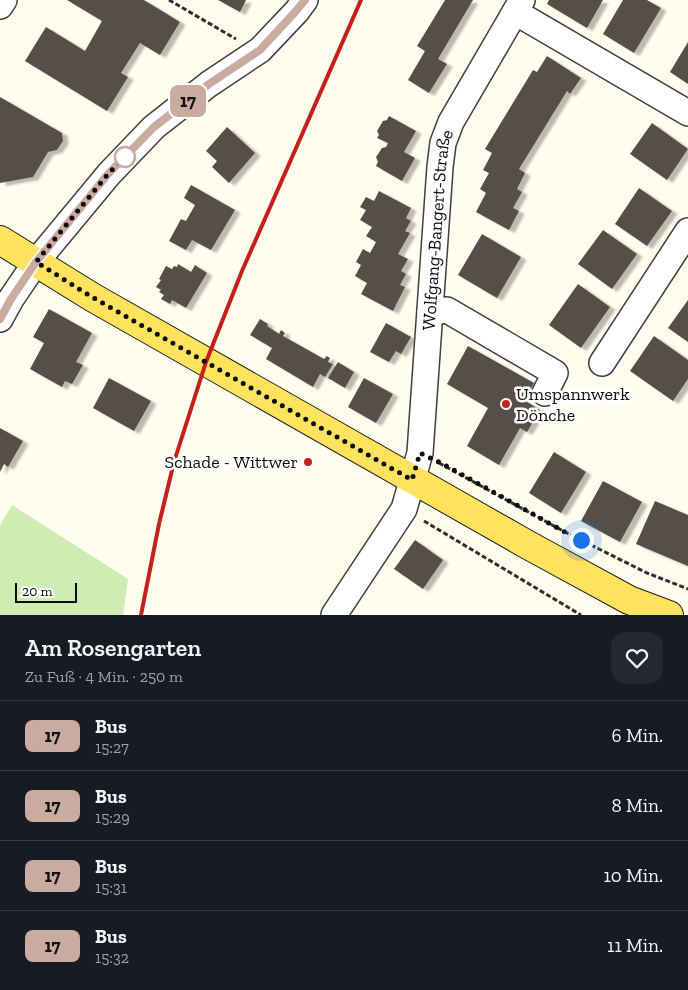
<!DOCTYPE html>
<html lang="de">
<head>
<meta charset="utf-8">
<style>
  :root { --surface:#171b24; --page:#242831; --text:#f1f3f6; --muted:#9ea1a6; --line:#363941 }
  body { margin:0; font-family:"Zilla Slab",serif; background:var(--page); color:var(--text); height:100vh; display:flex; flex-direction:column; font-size:19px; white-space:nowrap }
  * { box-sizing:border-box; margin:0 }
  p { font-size:16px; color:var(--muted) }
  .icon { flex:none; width:28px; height:28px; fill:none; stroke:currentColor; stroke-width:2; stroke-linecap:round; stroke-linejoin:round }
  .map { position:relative; height:615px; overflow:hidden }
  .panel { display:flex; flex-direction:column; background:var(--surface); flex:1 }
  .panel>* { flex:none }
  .badge { padding:0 10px; border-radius:8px; font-size:18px; line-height:32px }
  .scale { position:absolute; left:15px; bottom:12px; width:62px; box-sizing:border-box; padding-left:5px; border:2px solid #0d0d0d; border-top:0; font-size:14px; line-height:18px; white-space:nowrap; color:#0d0d0d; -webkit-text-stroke:4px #fff; paint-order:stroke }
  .you { position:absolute; width:25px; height:25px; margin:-12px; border:4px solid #fff; border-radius:50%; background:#1a73e8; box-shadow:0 0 0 8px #1a73e833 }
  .map>.badge { position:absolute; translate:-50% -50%; box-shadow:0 0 0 2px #fff }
  .round { display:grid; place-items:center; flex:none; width:52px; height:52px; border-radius:15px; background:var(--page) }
  .head { display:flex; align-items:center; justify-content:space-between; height:85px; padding:0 25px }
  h1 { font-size:24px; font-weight:600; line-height:38px }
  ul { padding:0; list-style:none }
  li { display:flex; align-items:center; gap:15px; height:70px; padding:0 25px; border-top:1px solid var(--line) }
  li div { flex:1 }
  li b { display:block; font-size:19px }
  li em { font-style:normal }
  li .badge { min-width:55px; font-weight:700; text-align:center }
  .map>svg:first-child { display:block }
</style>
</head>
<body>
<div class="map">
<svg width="688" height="615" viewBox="0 0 688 615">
  <defs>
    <filter id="shadow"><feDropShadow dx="5.5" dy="3" stdDeviation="1" flood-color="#0004"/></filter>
  </defs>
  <rect width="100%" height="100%" fill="#fffded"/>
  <!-- green -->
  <polygon fill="#ceecb4" points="12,505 128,579 123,615 0,615 0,525"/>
  <!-- building -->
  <g fill="#564f49" filter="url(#shadow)">
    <polygon points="67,0 144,0 180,22 160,55 140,43 121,73 128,77 107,111 25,61 46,27 85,51 102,21"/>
    <polygon points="218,0 246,0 240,12"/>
    <polygon points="445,0 473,0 438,59 447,64 429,93 408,80 425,51 417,46"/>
    <polygon points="549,0 603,0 587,28 547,4"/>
    <polygon points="623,0 647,0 661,8 634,53 603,34"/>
    <polygon points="688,42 688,84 670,72"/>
    <polygon points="547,56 581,78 570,94 567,91 519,169 525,173 517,189 522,192 513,208 519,211 509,230 476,212 486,193 480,189 489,173 483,170 492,153 485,149 533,70 537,72"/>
    <polygon points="0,97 62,133 63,141 57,150 48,152 33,177 0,183"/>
    <polygon points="389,116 416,131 404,152 415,158 402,181 376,166 378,162 376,157 382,148 386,147 388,143 377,138 379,135 377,131 383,121 387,120"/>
    <polygon points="652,123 688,149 667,180 630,154"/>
    <polygon points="227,127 255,153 229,183 212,167 217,161 206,151"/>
    <polygon points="191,185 235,210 211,250 192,240 186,250 169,241 181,219 186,221 195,205 184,198"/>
    <polygon points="639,188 672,211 647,246 615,224"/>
    <polygon points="379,191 411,208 406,218 411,221 405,231 410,233 398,254 408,259 401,271 406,274 400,285 405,287 393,311 361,294 367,283 355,276 361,265 356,262 363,249 370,253 376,242 366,236 372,227 360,220 366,210 360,207 366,197 374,201"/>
    <polygon points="603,230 637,254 612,289 578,264"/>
    <polygon points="482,234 521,257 497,298 458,275"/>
    <polygon points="178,264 191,272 195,265 207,273 186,308 172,300 170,304 161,299 164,295 159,292 161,290 156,287 161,280 159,279 166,266 172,269 174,266 177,267"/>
    <polygon points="578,284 610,307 581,348 549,325"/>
    <polygon points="688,300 688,342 668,328"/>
    <polygon points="49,309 92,333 76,362 83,365 72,384 65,381 62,387 30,369 44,343 33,337"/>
    <polygon points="260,319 268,324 267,326 279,334 281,330 285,333 283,336 324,359 327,356 330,358 328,362 333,364 325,377 320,374 313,387 266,359 272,348 250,335"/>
    <polygon points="386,323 411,337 401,354 396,351 389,362 370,352"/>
    <polygon points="654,336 688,360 688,379 673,401 630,371"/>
    <polygon points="468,346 534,383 524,400 540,410 527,432 520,428 499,465 467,446 488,408 447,384"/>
    <polygon points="338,362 354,372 345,388 328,378"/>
    <polygon points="109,378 151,401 134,431 93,408"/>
    <polygon points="364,378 393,394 376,423 348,407"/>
    <polygon points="0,428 23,441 8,467 4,464 0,472"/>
    <polygon points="554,452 586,472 561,513 529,493"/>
    <polygon points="603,481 642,502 620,542 581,521"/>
    <polygon points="655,501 688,515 688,566 636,544"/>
    <polygon points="415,540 443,560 423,589 394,569"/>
  </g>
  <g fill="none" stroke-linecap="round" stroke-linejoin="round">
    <!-- minor casing -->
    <g stroke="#404040" stroke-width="28">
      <g id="minor">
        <polyline points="0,6 4,0"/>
        <polyline points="515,12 688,113"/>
        <polyline points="430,312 447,310 555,373 545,393"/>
        <polyline points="0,319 11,299 36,262 109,174 154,127 209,84 260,50 297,11 305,0"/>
        <polyline points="602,363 688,231"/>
        <path id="s1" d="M334,615L404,509L420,453L440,167L443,143L451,122L522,0"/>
      </g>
    </g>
    <!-- major casing -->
    <g stroke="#1e1e1e" stroke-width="30">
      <polyline id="major" points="0,240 92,297 528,545 629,600 669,615"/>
    </g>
    <!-- path -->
    <g stroke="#2f2f2f" stroke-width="3" stroke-dasharray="5 2.5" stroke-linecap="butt">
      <polyline points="169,0 236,39"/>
      <polyline points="439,463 565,532 647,573 688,589"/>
      <polyline points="424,521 581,615"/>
    </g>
    <!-- minor -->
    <use href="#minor" stroke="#fff" stroke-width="25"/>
    <!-- major -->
    <use href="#major" stroke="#ffe25d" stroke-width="28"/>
    <!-- rail -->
    <polyline stroke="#c5201d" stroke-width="4" points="141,615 159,524 174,462 206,362 242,271 361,0"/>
  </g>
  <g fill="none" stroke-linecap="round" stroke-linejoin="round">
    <!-- line casing -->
    <g stroke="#fff" stroke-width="11">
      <polyline id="line" points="0,319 11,299 36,262 108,174 154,127 209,84 260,50 296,11 305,0"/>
    </g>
    <!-- line -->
    <use href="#line" stroke="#c9aba0" stroke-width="8"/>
    <!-- walk -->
    <polyline stroke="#0d0d0d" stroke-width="5" stroke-dasharray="0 9" points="125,157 108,174 36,262 92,297 412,480 420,453 443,464 565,532 581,540"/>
  </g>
  <!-- markers -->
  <circle fill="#fff" stroke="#c9aba0" stroke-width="2.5" cx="125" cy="157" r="10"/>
  <g fill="#c5201d" stroke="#fff" stroke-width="2">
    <circle cx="506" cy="404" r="5"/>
    <circle cx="308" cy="462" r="5"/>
  </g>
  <g text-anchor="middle" stroke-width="5" stroke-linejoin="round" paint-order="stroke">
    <!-- street labels -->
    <g font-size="18" fill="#0d0d0d" stroke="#fff">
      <text dy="6" stroke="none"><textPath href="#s1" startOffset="409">Wolfgang-Bangert-Straße</textPath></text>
    </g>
    <!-- poi labels -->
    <g font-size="18" fill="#0d0d0d" stroke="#fff" text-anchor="start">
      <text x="516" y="400">Umspannwerk<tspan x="516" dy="21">Dönche</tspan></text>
      <text x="298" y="468" text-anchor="end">Schade - Wittwer</text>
    </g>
  </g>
</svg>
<div class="scale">20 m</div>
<div class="you" style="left:581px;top:540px"></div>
<b class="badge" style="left:188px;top:101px;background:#c9aba0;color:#111">17</b>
</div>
<section class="panel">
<div class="head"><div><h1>Am Rosengarten</h1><p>Zu Fuß · 4 Min. · 250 m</p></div><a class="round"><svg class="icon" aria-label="heart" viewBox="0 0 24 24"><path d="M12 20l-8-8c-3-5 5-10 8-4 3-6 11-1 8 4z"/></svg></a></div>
<ul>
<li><span class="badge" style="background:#c9aba0;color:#111">17</span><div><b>Bus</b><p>15:27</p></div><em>6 Min.</em></li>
<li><span class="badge" style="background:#c9aba0;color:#111">17</span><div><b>Bus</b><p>15:29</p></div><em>8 Min.</em></li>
<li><span class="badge" style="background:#c9aba0;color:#111">17</span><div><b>Bus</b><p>15:31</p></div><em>10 Min.</em></li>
<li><span class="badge" style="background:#c9aba0;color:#111">17</span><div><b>Bus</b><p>15:32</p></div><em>11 Min.</em></li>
</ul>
</section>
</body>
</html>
